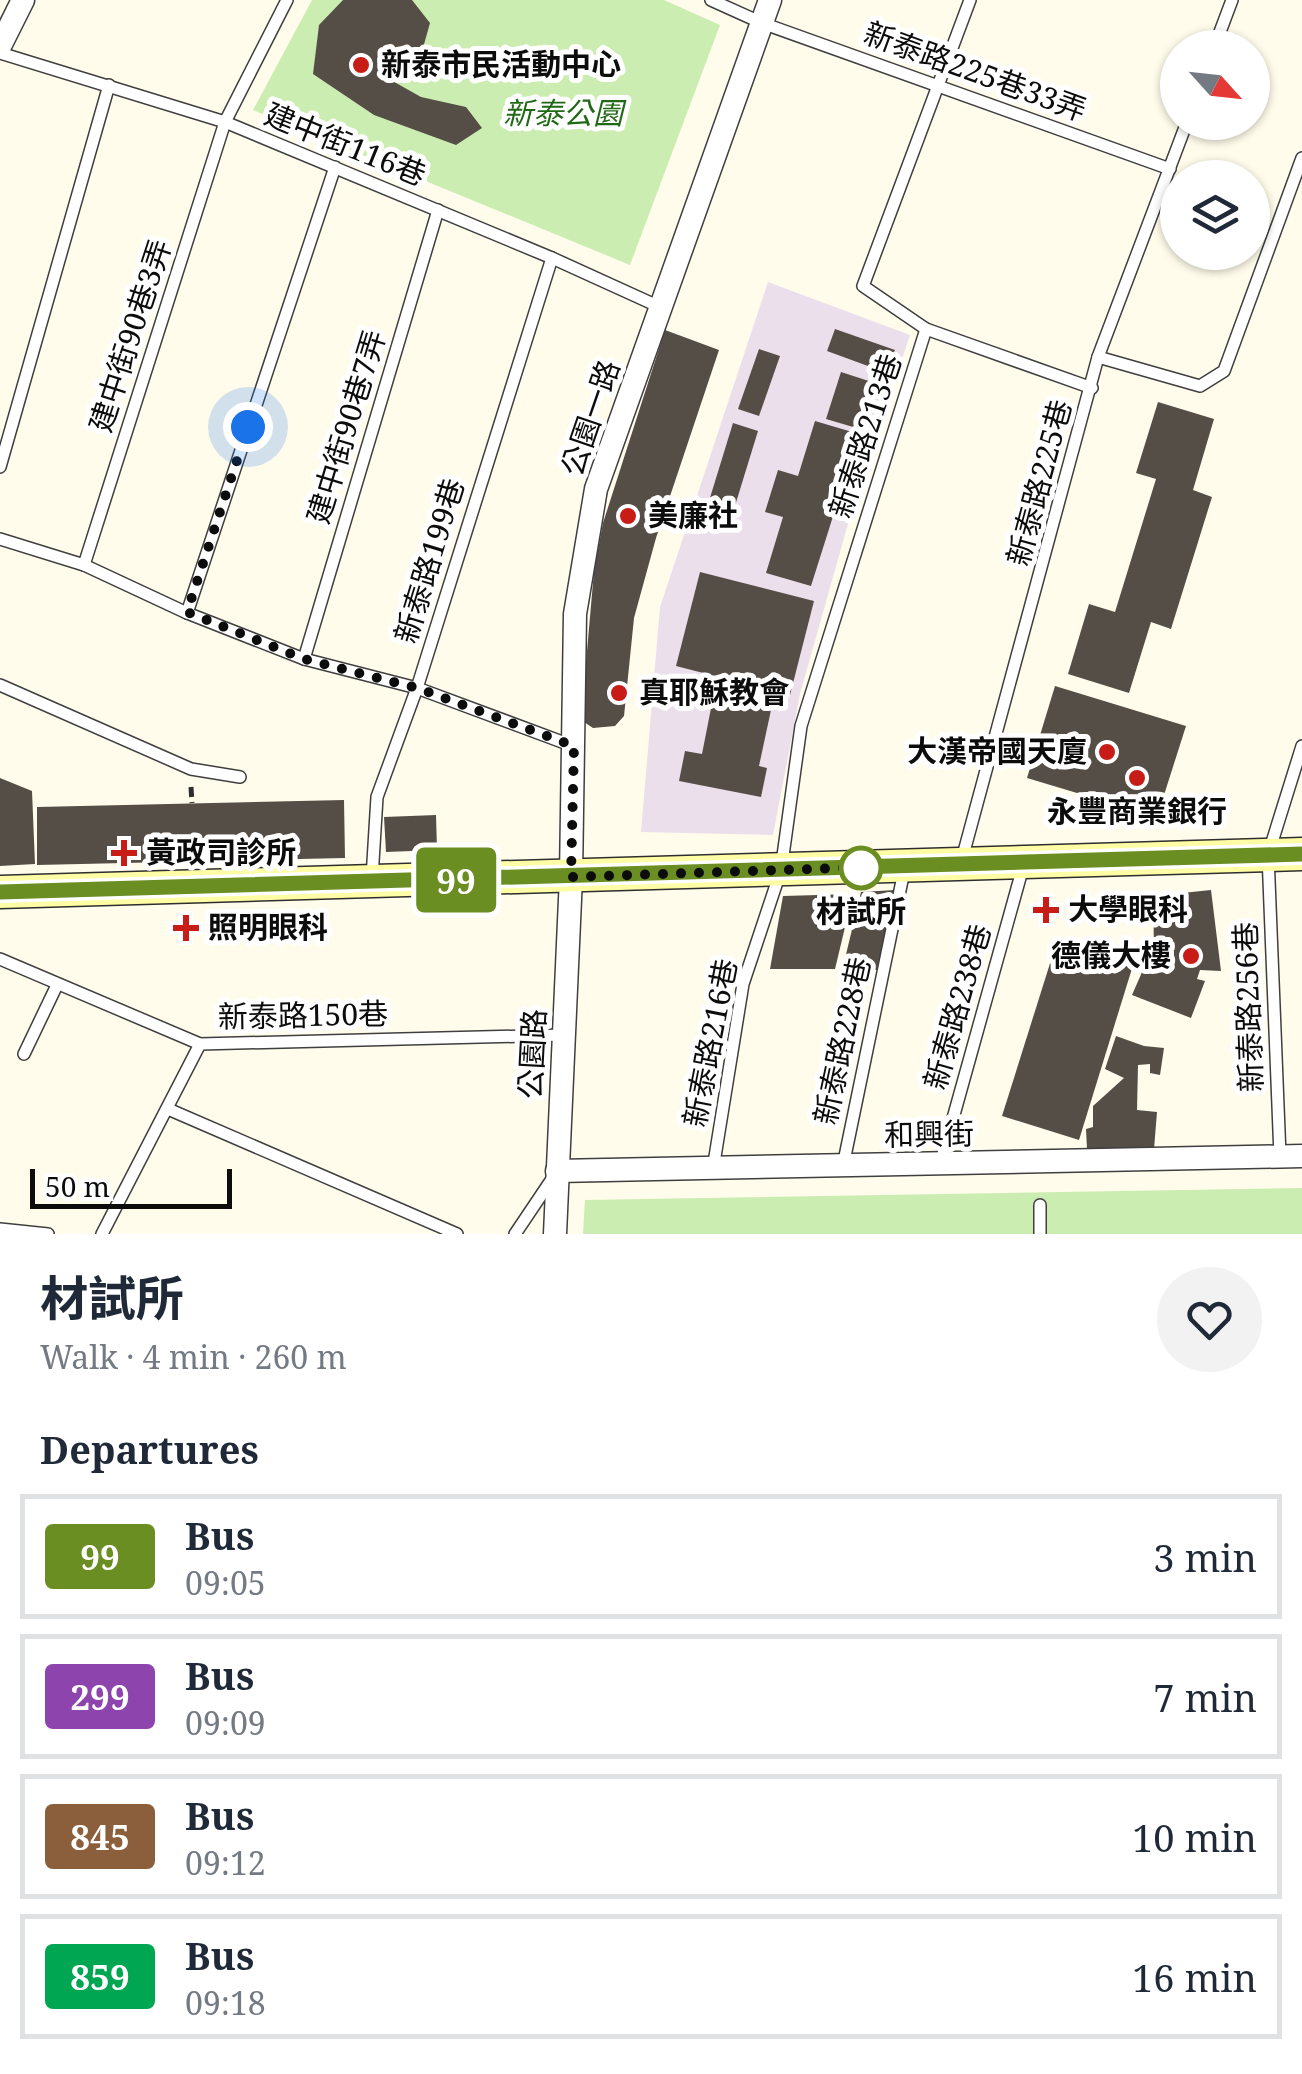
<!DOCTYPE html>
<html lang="en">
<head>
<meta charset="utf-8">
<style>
  :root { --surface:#fff; --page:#f2f2f3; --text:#1f2937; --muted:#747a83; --line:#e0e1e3 }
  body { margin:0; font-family:"Noto Serif","Noto Sans TC",serif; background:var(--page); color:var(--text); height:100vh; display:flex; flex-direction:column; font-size:38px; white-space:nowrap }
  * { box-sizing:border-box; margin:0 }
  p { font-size:32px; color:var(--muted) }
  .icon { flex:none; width:55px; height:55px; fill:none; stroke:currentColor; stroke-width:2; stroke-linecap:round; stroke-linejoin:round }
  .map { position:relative; height:1234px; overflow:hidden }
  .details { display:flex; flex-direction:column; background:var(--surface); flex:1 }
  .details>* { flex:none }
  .badge { padding:0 20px; border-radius:8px; font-size:35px; line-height:65px }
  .needle { width:65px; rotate:117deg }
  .controls { position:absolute; left:1160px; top:30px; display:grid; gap:20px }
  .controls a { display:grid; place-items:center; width:110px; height:110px; border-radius:50%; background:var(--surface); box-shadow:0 2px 8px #0004; font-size:50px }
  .scale { position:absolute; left:30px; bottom:25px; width:202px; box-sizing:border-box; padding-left:10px; border:5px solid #0c0c0c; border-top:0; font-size:28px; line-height:35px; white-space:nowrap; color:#0c0c0c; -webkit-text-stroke:8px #fff; paint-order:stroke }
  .you { position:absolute; width:50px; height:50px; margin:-25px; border:8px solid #fff; border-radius:50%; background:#1a73e8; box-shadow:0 0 0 15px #1a73e833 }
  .map>.badge { position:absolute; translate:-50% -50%; box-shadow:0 0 0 5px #fff }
  h2 { padding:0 40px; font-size:38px; line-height:90px }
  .round { display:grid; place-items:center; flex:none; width:105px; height:105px; border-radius:52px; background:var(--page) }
  .head { display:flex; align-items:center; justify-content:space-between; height:170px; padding:0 40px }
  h1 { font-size:48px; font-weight:700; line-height:75px }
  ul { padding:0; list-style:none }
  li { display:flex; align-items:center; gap:30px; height:125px; margin:0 20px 15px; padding:0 20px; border:5px solid var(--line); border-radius:0px }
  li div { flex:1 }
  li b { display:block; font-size:38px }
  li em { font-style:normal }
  li .badge { min-width:110px; font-weight:700; text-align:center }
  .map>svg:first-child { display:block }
</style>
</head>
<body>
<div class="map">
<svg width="1302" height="1234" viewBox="0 0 1302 1234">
  <rect width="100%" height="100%" fill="#fffceb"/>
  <!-- industrial -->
  <polygon fill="#ebdfec" points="768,282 910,335 855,499 800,694 773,835 641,832 660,607"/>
  <!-- green -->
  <g fill="#ccedb1">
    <polygon points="312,0 664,0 720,25 630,265 253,110"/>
    <polygon points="1302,1188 1302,1234 583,1234 585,1200"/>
  </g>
  <!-- building -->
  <g fill="#554e47">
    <polygon points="343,0 412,0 430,23 421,55 389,79 421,97 466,107 482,128 456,145 374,115 313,74 319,25"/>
    <polygon points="835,329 895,350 887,373 827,351"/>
    <polygon points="665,330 719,350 656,538 634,618 624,716 615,726 593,728 581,720 594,571 603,523"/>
    <polygon points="759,349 780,356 759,416 738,409"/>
    <polygon points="841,372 875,383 860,429 826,419"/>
    <polygon points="1158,402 1214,419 1193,490 1212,497 1171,629 1151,622 1129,693 1068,674 1089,604 1115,612 1156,479 1136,473"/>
    <polygon points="815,421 859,434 811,586 766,573 783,517 765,512 778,470 798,476"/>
    <polygon points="733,423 758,431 734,509 709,501"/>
    <polygon points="700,572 814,601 790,695 676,666"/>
    <polygon points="1055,686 1186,726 1157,817 1027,778"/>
    <polygon points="713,698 771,710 759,766 767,768 761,797 679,781 685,751 702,754"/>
    <polygon points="0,778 32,791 35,864 0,866"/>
    <polygon points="344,800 345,858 37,865 37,807"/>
    <polygon points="436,815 437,850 386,852 384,817"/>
    <polygon points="895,890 877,970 843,967 861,892"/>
    <polygon points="1211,890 1221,971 1200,970 1197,979 1205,981 1191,1018 1132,995 1146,963 1162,966 1164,950 1154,947 1153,896"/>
    <polygon points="853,894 835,969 770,969 783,896"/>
    <polygon points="1058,938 1134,962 1079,1140 1002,1116"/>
    <polygon points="1116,1036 1144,1046 1164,1048 1160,1075 1150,1073 1150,1064 1138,1065 1137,1110 1157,1112 1154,1149 1087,1149 1086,1129 1093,1127 1093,1106 1124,1078 1105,1069"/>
  </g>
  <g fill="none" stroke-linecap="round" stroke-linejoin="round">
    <!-- lane casing -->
    <g stroke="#3f3f3f" stroke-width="14">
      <g id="lane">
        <polyline points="711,0 762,23 1170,169"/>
        <polyline points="1214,48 1232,0"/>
        <polyline points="0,53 225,122 552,258 662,308"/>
        <polyline points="926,329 1092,388"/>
        <polyline points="1098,357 1200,386 1224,371 1302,158"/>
        <polyline points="0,467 109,85"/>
        <polyline points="0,539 84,565 187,613 304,659 417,688 573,746"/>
        <polyline points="84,565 225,122 287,0"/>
        <polyline points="187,613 335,167"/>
        <polyline points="304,659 438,210"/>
        <polyline points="0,685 191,769 240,777"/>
        <polyline points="962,859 1098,357 1187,122"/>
        <polyline points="372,878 377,797 417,688 552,258"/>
        <polyline points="0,959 200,1044 564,1035"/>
        <polyline points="24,1054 57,985"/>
        <polyline points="168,1109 457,1234"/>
        <polyline points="1280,1156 1268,855 1302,746"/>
        <polyline points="940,1165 1023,867"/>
        <polyline points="843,1166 904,871"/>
        <polyline points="713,1169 743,984 781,870 801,726 926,329 863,286 970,0"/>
        <polyline points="0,1229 48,1234"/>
        <polyline points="102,1234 200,1044"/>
        <polyline points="515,1234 552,1179"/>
        <polyline points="1040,1234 1040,1205"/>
      </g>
    </g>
    <!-- street casing -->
    <g stroke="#3f3f3f" stroke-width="25">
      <g id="street">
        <polyline points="0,46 23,0"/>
        <polyline points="557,1171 1302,1156"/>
        <polyline points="555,1234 571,877 575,614 596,489 770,0"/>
      </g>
    </g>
    <!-- secondary casing -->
    <g stroke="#2e2e2e" stroke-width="35">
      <polyline id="secondary" points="0,892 1302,854"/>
    </g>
    <!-- path -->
    <polyline stroke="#2e2e2e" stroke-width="5" stroke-dasharray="10 5" stroke-linecap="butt" points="191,787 192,803"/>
    <!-- lane -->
    <use href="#lane" stroke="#fff" stroke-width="11"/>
    <!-- street -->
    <use href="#street" stroke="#fff" stroke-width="22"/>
    <!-- secondary -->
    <use href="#secondary" stroke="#fffca6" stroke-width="32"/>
  </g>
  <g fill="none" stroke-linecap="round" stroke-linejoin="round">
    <!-- line casing -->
    <g stroke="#fff" stroke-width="22">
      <polyline id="line" points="0,892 1302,854"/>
    </g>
    <!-- line -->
    <use href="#line" stroke="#6b8e23" stroke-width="15"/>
    <!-- walk -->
    <polyline stroke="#0c0c0c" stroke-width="10" stroke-dasharray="0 18" points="248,427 187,612 304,659 417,688 574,746 571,877 874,867 861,868"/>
  </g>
  <!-- markers -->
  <g fill="#c81c17" stroke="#fff" stroke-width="4">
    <circle cx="361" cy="65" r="10"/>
    <circle cx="628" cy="516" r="10"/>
    <circle cx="619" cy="693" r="10"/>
    <circle cx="1107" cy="752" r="10"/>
    <circle cx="1137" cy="778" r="10"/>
    <path d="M119 838h10v10h10v10h-10v10h-10v-10h-10v-10h10z"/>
    <path d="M1041 895h10v10h10v10h-10v10h-10v-10h-10v-10h10z"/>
    <path d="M181 913h10v10h10v10h-10v10h-10v-10h-10v-10h10z"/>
    <circle cx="1191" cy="956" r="10"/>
  </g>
  <circle fill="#fff" stroke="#6b8e23" stroke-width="5" cx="861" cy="868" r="20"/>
  <g text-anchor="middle" stroke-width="10" stroke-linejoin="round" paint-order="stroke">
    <!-- poi labels -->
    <g font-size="30" font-weight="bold" fill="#0c0c0c" stroke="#fff" text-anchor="start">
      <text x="381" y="75">新泰市民活動中心</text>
      <text x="648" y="526">美廉社</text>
      <text x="639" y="703">真耶穌教會</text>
      <text x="1087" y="762" text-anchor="end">大漢帝國天廈</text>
      <text x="1137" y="822" text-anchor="middle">永豐商業銀行</text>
      <text x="146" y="863">黃政司診所</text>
      <text x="1068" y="920">大學眼科</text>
      <text x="208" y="938">照明眼科</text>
      <text x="1171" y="966" text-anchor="end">德儀大樓</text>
    </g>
    <!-- street labels -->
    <g font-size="30" fill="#0c0c0c" stroke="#fff">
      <text transform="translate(975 72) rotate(20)" y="10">新泰路225巷33弄</text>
      <text transform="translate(345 145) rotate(22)" y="10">建中街116巷</text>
      <text transform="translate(131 336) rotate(-72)" y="10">建中街90巷3弄</text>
      <text transform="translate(591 418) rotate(-71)" y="10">公園一路</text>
      <text transform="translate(347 427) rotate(-73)" y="10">建中街90巷7弄</text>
      <text transform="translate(866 436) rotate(-72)" y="10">新泰路213巷</text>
      <text transform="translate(1040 483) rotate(-75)" y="10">新泰路225巷</text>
      <text transform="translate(430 561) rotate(-73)" y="10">新泰路199巷</text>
      <text transform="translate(958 1007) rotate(-74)" y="10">新泰路238巷</text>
      <text transform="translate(1249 1007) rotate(-92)" y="10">新泰路256巷</text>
      <text transform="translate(303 1016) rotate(-1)" y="10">新泰路150巷</text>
      <text transform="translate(843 1041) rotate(-78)" y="10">新泰路228巷</text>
      <text transform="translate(711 1043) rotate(-79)" y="10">新泰路216巷</text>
      <text transform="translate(533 1054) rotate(-87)" y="10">公園路</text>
      <text transform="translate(929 1135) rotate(-1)" y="10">和興街</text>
    </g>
    <!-- park labels -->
    <g font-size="30" font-style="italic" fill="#226917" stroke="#fff">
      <text x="563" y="124">新泰公園</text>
    </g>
    <!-- stop labels -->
    <g font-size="30" font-weight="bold" fill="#0c0c0c" stroke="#fff">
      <text x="861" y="922">材試所</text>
    </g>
  </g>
</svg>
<div class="controls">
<a><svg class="needle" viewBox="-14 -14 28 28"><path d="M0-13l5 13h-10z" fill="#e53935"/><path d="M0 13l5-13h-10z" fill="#747a83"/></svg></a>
<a><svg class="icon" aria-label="layers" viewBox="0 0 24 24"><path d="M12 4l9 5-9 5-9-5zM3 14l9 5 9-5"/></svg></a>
</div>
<div class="scale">50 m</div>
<div class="you" style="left:248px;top:427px"></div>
<b class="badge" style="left:456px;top:880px;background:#6b8e23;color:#fff">99</b>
</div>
<section class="details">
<div class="head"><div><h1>材試所</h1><p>Walk · 4 min · 260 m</p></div><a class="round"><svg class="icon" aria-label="heart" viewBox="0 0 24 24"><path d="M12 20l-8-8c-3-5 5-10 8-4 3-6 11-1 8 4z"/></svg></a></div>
<h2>Departures</h2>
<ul>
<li><span class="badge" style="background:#6b8e23;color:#fff">99</span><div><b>Bus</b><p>09:05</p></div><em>3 min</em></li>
<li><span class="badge" style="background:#8e44ad;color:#fff">299</span><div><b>Bus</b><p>09:09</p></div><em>7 min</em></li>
<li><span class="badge" style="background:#8b5e3c;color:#fff">845</span><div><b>Bus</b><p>09:12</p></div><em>10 min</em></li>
<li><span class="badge" style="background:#00a651;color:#fff">859</span><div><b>Bus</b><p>09:18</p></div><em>16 min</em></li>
</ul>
</section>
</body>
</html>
